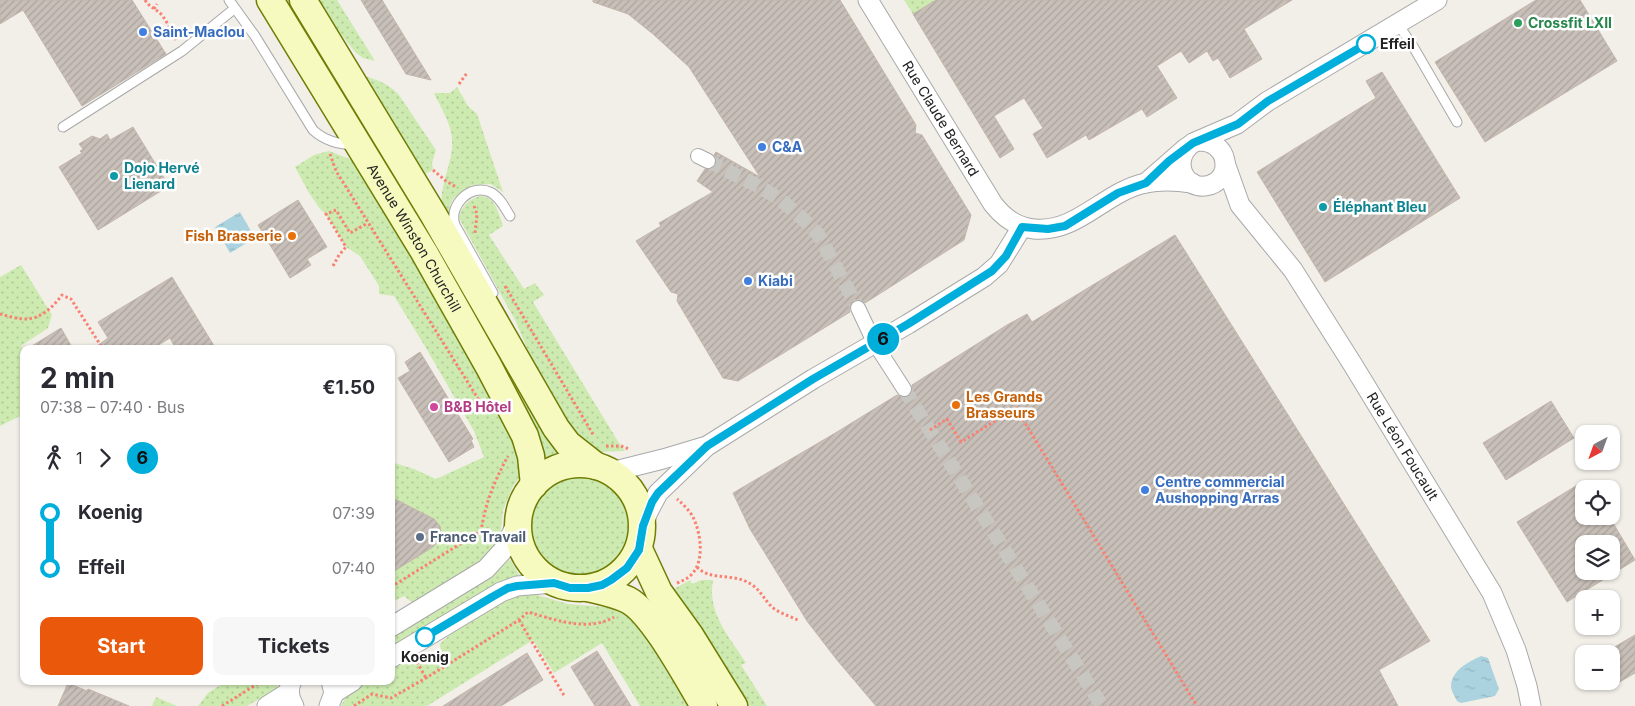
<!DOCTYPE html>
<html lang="en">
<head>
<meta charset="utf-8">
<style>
  :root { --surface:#fff; --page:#f7f7f7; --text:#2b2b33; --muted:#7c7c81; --accent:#ea580c }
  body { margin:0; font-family:Inter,sans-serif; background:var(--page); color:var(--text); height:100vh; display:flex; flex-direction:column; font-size:19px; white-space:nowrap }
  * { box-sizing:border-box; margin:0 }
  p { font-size:16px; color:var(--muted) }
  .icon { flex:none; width:28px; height:28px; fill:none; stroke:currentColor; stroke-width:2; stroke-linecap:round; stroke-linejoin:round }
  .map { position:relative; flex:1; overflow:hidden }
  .sheet { position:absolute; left:20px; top:345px; width:375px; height:340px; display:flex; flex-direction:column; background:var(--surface); border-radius:10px; box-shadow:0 1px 4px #0004 }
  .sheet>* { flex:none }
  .badge { padding:0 10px; border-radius:16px; font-size:18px; line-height:32px }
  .needle { width:32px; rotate:221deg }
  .tools { position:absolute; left:1575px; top:425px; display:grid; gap:10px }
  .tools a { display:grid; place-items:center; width:45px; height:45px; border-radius:10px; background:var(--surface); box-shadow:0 1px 4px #0004; font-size:25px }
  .map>.badge { position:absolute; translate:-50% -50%; box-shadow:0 0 0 2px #fff }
  .legs { display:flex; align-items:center; gap:8px; height:55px; padding:0 20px; font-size:16px }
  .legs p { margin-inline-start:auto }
  .headline { display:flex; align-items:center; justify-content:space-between; height:85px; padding:0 20px }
  h1 { font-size:28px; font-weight:700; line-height:38px }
  .cta { display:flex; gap:10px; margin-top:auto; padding:10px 20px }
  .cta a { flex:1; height:58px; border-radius:10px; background:var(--accent); color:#fff; font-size:20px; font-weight:700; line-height:58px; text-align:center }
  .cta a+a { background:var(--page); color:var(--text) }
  ul { padding:0 20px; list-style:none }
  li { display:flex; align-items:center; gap:18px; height:55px; font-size:19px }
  li i { display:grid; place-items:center; width:8px; height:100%; margin:0 6px; background:currentColor }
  li i::after { content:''; width:12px; height:12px; margin:-6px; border:4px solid; border-radius:50%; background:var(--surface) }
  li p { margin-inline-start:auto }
  li:first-child i { background:linear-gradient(#0000 50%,currentColor 0) }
  li:last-child i { background:linear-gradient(currentColor 50%,#0000 0) }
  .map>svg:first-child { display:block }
</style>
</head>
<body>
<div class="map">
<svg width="1635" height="706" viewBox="0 0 1635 706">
  <defs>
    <pattern id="grass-dots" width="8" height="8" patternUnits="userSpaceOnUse" patternTransform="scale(1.25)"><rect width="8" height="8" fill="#cdebb0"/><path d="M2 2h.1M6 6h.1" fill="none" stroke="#b0c997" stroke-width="1.8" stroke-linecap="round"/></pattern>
    <pattern id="water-ripples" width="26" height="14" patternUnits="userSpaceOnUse" patternTransform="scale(1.25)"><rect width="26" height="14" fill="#aad3df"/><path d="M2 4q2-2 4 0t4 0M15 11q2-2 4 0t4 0" fill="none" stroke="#92b5bf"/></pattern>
    <pattern id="building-hatch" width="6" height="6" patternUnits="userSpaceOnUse" patternTransform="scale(1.25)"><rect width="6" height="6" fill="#c7bfb8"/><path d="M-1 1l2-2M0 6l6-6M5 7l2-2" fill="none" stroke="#aba49e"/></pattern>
  </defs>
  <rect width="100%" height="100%" fill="#f2efe9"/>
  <!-- grass -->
  <g fill="url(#grass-dots)">
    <polygon points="281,0 290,0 342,86 557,450 556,453 543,460"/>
    <polygon points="313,0 337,0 375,61 363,58 356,53"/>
    <polygon points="904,0 936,0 913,14"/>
    <path d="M360,75C376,79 388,83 399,95L436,150L432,163L433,170L425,174L418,170Z"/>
    <path d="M457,87L468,106L477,114L503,192L491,184L472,185L453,199L450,205L449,219C447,216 444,212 443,209C437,188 454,162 452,140C452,124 440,107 434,93H450Z"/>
    <polygon points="329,151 355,161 389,208 519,443 523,472 512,488 503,510 500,538 491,559 414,604 404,596 391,603 391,573 433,547 440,540 440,526 434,519 391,497 391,462 414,469 436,479 484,457 474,431 423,343 394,296 379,294 379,286 360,256 346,247 326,214 320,209 309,193 295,167 314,155"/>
    <path d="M480,196C495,196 499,214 503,226L489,235L524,289L535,283L544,295L533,302L619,443L625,451L600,452L579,440L562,421L533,362L516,322L459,218C462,205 468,200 480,196Z"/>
    <polygon points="21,265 52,315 48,328 21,346 24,351 24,414 0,426 0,277"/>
    <circle cx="581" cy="527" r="50"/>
    <polygon points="509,558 521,578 391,648 391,637 493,574"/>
    <path d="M690,580L692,584L701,580H713C707,613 729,636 746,663L741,665L767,706H743L672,590Z"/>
    <path d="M527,592L568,604L617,608L642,627L692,706H640L602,643L554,673L533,640L427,706H341L347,695L368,681H391V667L402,660L417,665L441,651L440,644C459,624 500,601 527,592Z"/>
    <polygon points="227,681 280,681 276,689 247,706 198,706 208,693"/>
    <polygon points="156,697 177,706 152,706"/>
  </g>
  <!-- water -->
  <g fill="url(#water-ripples)">
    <polygon points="240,212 255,238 230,253 215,227"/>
    <path d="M1481,656L1488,658L1499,689L1495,696L1461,703L1457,701C1455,696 1451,691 1451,686C1452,670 1468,662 1481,656Z"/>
  </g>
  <!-- building -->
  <g fill="url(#building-hatch)" stroke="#c4b6ab" fill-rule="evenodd">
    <polygon points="0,0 132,0 166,54 82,106 23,10 0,24"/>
    <polygon points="361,0 382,0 431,80 406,74"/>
    <polygon points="593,0 840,0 916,125 915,133 922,135 971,215 964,240 865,303 859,299 854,300 849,307 850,312 738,381 723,378 677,301 678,294 671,292 636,241 661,226 659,223 713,192 697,181 705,169 712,169 716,165 717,160 714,155 716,152 760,177 689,67 653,34 628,14 593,2"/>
    <polygon points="936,0 1292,0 1244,29 1262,59 1230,78 1218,58 1213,61 1207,51 1189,63 1181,51 1157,66 1177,98 1147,117 1142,109 1089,140 1086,135 1047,158 1033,134 1043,128 1024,98 994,116 1014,149 1000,158 913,14"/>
    <polygon points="1536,0 1580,0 1617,61 1485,142 1435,62"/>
    <polygon points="1382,72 1460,198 1325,282 1257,172 1376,98 1366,81"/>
    <polygon points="133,127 169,186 98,230 59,167 82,153 80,151 83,149 79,144 92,136 100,139 107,134 110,140"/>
    <polygon points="298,200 327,247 307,259 311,265 290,278 258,225"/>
    <polygon points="1175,235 1430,641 1379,670 1398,706 876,706 837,660 807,621 750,529 733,493 837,432 897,395 904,398 908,397 912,393 912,385 1007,325 1027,314 1032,322"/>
    <polygon points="172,277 216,349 176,349 170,338 152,349 93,349 108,338 98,322"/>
    <polygon points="61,328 73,349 27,349"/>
    <polygon points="420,352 473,439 471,440 474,447 449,462 398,378 410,371 405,362"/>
    <polygon points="1551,401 1574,438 1506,480 1483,443"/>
    <path d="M1584,481V516H1609L1635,560L1567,602L1517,522ZM1584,544H1611V571H1584Z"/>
    <polygon points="391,497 434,519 440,526 441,533 440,540 433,547 391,573"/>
    <polygon points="1635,635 1635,673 1611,687 1611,649"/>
    <polygon points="597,651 631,706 595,706 580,682 571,667"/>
    <polygon points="527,653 543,680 501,706 443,706"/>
    <polygon points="68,683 87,691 88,689 129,706 58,706"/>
  </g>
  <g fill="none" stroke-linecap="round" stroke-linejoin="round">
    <!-- pedestrian-tunnel -->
    <g stroke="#c8c6c1" stroke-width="14" stroke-dasharray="14 7" stroke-linecap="butt">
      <polyline points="708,161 758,186 780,199 803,219 818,234 858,308"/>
      <polyline points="904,389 1102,706"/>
    </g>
    <!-- service casing -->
    <g stroke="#a9a9a9" stroke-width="11">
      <g id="service">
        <path d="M229,0L255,36L313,130C325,141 338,144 354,145"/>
        <polyline points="1398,24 1414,48 1457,122"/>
        <polyline points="63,127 182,51 234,9"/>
        <path d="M493,293L455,225C448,206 470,183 490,192C500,197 505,208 510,216"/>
      </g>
    </g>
    <!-- pedestrian casing -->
    <g stroke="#a9a9a9" stroke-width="16">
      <g id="pedestrian">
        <polyline points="698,156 708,161"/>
        <polyline points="858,308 875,344 904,389"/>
      </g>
    </g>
    <!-- minor casing -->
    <g stroke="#a9a9a9" stroke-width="21">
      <g id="minor">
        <path id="s1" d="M868,0L993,204C1004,218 1016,227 1034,229C1078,233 1105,191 1146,183C1160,180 1178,181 1192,183"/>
        <path d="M1199,141C1229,141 1234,177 1210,185C1183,193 1170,158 1193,143L1237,124L1268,101L1437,0"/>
        <path id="s2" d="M1225,163L1240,205L1293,270L1353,365L1492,593L1516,650L1527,686L1531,706"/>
        <polyline points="1146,183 1186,148"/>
        <polyline points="611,472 663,459 703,447"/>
        <polyline points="643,525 648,512 658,493 707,446 813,379 908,324 984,277 999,264 1022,227"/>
        <polyline points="391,627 486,569 505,548 518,520"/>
        <polyline points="391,658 501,592 517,586 554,583"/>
        <path d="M292,681C287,690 289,698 294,706"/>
        <polyline points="334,693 353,681"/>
        <polyline points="267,706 289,692"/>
        <polyline points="329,706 334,693 331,681"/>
      </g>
    </g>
    <!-- secondary casing -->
    <g stroke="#707d05" stroke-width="29">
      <g id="secondary">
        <path id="s3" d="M270,0L424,252L489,367L525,436L531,456L534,485"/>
        <polyline points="303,0 433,214 556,428 568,444 596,466"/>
        <circle cx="580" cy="526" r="62"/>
        <polyline points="639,549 659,592 690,635 734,706"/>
        <path d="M588,588C601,591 616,594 628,600C653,613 688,680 704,706"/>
      </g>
    </g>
    <!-- path -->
    <g stroke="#fa8072" stroke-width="3" stroke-dasharray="2.5 2.5" stroke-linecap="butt">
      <path d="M145,0C150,8 155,8 161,14C167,21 171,31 176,40"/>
      <polyline points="154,9 157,4"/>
      <polyline points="459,84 467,73"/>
      <polyline points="330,154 336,171 487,413"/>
      <polyline points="433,170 446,181 456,187"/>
      <polyline points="474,206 477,214 475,233"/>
      <polyline points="333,266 339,255 346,247 326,214 336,210 350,233 368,223"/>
      <polyline points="505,286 594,436"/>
      <path d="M0,314C8,316 17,319 25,319C41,319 53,307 62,295L71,299L103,349"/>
      <polyline points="930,430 947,419 961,442 1016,408 1197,706"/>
      <polyline points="606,446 621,446 629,449"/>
      <path d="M697,567C709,580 729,574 745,581C759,587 761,595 770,605C776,612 789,616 798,620"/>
      <path d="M677,583C682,581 687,579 691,575C705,562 701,533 693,517C689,510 683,504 677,499"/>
      <path d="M391,587L481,531C486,501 494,482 508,456"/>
      <polyline points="519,620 565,697"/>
      <polyline points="417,662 426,678"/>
      <polyline points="222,706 262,681"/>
      <path d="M354,706L372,694L391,698L426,678L519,620L528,612C555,620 589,632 614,617"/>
    </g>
    <!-- service -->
    <use href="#service" stroke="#fff" stroke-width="9"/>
    <!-- pedestrian -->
    <use href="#pedestrian" stroke="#fff" stroke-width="14"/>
    <!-- minor -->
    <use href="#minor" stroke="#fff" stroke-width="19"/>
    <!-- secondary -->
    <use href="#secondary" stroke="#f7fabf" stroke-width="26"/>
  </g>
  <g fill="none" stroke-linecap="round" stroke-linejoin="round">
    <!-- line-1 casing -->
    <g stroke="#fff" stroke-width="11">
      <polyline id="line-1" points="425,637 492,597 508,588 517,586 554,583 570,588 588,588 602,585 611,580 627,568 639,550 643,526 652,502 658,493 707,446 813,379 908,324 992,271 1006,256 1022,227 1048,229 1065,226 1118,193 1146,183 1169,161 1193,143 1238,124 1268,101 1366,44"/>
    </g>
    <!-- line-1 -->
    <use href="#line-1" stroke="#00aedc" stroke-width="8"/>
  </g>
  <!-- markers -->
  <circle fill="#2e9e5b" stroke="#fff" stroke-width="2" cx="1518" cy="23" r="5"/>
  <g fill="#3f7fe0" stroke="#fff" stroke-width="2">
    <circle cx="143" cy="32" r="5"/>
    <circle cx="762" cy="147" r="5"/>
    <circle cx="748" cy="281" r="5"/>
    <circle cx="1145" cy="490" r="5"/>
  </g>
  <g fill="#fff" stroke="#00aedc" stroke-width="2.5">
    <circle cx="1366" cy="44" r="9"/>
    <circle cx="425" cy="637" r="9"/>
  </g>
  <g fill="#0f9aa8" stroke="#fff" stroke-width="2">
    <circle cx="114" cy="176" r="5"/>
    <circle cx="1323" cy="207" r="5"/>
  </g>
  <g fill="#e8710a" stroke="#fff" stroke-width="2">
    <circle cx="292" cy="236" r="5"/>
    <circle cx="956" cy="405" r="5"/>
  </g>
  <circle fill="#d1479c" stroke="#fff" stroke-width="2" cx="434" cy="407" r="5"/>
  <circle fill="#5c6f8a" stroke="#fff" stroke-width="2" cx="420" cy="537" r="5"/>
  <g text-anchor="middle" stroke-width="5" stroke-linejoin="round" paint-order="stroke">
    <!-- leisure labels -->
    <g font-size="14" font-weight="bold" fill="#27864d" stroke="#fff" text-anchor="start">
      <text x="1528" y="28">Crossfit LXII</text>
    </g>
    <!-- shop labels -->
    <g font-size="14" font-weight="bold" fill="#366cbe" stroke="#fff" text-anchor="start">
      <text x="153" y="37">Saint-Maclou</text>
      <text x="772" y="152">C&amp;A</text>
      <text x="758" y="286">Kiabi</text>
      <text x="1155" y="487">Centre commercial<tspan x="1155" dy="16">Aushopping Arras</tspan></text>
    </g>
    <!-- stop labels -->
    <g font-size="14" font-weight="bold" fill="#222" stroke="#fff" text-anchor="start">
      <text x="1380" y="49">Effeil</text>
      <text x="425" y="662" text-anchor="middle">Koenig</text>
    </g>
    <!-- street labels -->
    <g font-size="14" fill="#222" stroke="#fff">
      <text dy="5" stroke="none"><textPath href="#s1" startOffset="139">Rue Claude Bernard</textPath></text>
      <text dy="5" stroke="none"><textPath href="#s3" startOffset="278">Avenue Winston Churchill</textPath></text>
      <text dy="5" stroke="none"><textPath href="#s2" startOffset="336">Rue Léon Foucault</textPath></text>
    </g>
    <!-- culture labels -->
    <g font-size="14" font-weight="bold" fill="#0d838f" stroke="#fff" text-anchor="start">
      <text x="124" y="173">Dojo Hervé<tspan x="124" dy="16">Lienard</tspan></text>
      <text x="1333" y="212">Éléphant Bleu</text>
    </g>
    <!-- food labels -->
    <g font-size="14" font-weight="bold" fill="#c56008" stroke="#fff" text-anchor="end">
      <text x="282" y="241">Fish Brasserie</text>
      <text x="966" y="402" text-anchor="start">Les Grands<tspan x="966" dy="16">Brasseurs</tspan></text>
    </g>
    <!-- hotel labels -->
    <g font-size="14" font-weight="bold" fill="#b23c85" stroke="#fff" text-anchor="start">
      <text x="444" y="412">B&amp;B Hôtel</text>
    </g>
    <!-- service labels -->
    <g font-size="14" font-weight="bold" fill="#4e5e75" stroke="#fff" text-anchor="start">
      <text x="430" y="542">France Travail</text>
    </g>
  </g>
</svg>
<div class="tools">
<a><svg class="needle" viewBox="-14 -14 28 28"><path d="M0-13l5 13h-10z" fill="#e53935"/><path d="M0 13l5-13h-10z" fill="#7c7c81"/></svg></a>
<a><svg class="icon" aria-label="locate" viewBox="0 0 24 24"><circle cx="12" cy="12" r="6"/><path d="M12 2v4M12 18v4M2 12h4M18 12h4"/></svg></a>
<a><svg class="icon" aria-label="layers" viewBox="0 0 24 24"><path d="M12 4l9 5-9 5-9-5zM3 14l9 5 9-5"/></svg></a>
<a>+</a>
<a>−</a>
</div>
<b class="badge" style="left:883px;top:339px;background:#00aedc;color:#111">6</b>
<section class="sheet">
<div class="headline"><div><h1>2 min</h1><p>07:38 – 07:40 · Bus</p></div><b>€1.50</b></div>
<div class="legs"><svg class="icon" aria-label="walk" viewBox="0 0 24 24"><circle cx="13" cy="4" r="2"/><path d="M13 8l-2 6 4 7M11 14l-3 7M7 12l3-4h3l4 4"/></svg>1<svg class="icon" aria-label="forward" viewBox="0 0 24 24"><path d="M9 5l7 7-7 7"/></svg><b class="badge" style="background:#00aedc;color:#111">6</b></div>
<ul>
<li><i style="color:#00aedc"></i><b>Koenig</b><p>07:39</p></li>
<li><i style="color:#00aedc"></i><b>Effeil</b><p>07:40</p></li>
</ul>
<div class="cta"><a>Start</a><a>Tickets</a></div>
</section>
</div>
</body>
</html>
